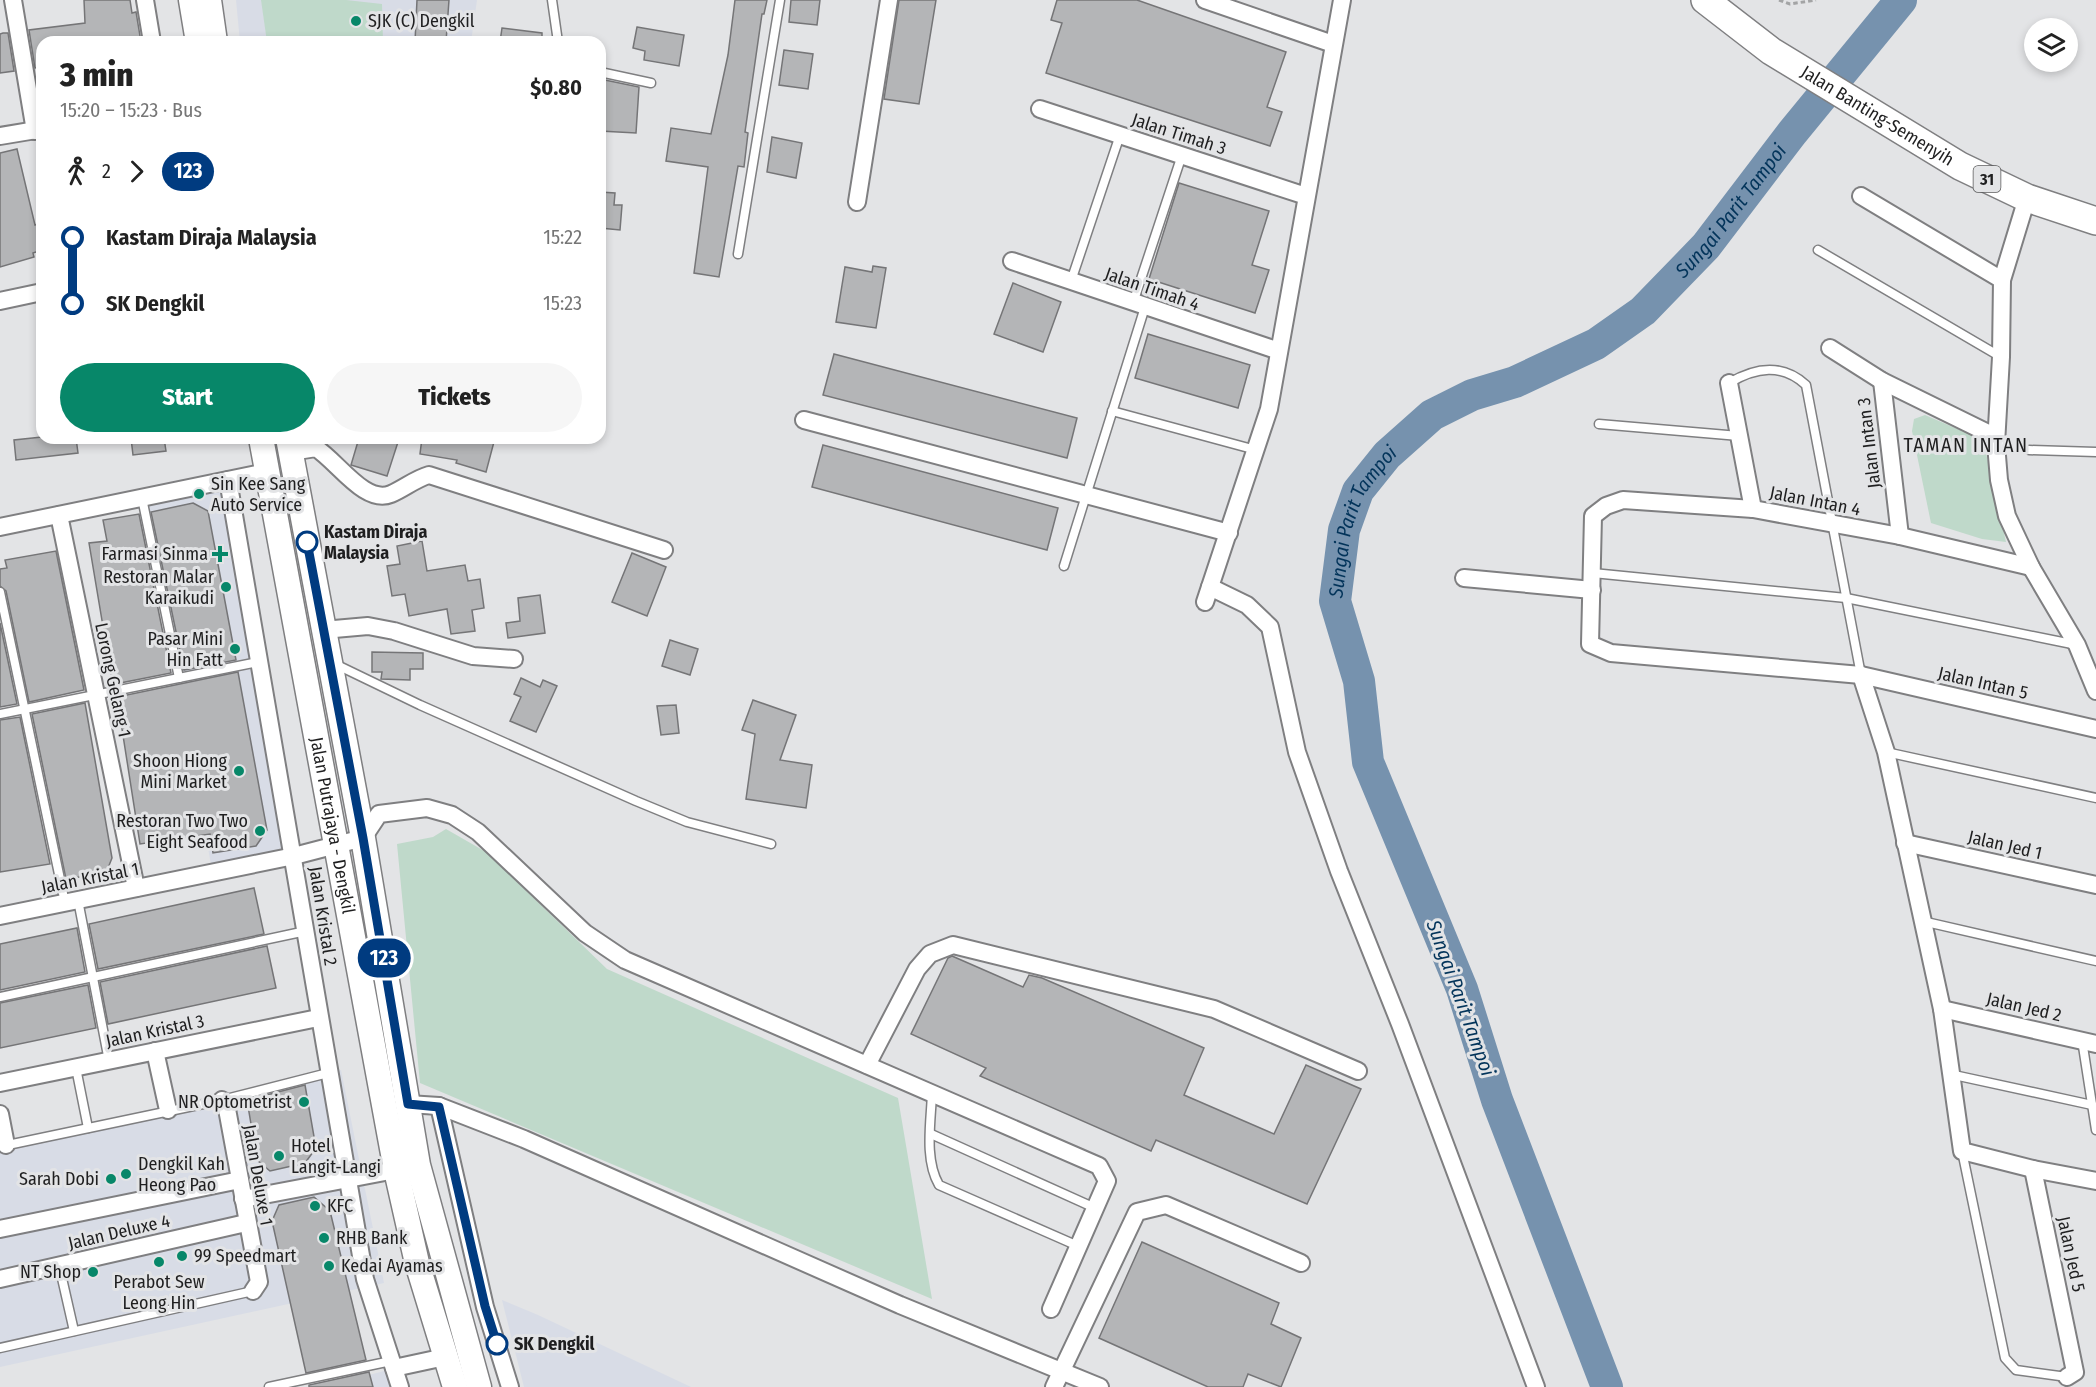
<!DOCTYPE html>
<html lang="en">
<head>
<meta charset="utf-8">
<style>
  :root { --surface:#fff; --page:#f6f6f6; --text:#222; --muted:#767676; --accent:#078769 }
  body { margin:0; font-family:"Fira Sans Condensed",sans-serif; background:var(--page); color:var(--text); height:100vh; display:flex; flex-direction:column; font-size:22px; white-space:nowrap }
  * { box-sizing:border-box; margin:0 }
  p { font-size:20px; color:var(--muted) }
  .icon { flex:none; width:33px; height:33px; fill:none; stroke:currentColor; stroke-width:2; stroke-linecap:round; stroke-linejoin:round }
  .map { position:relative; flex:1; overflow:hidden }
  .side { position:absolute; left:36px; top:36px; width:570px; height:408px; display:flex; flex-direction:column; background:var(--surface); border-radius:18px; box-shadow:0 3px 9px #0003 }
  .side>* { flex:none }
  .badge { padding:0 12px; border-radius:20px; font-size:21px; line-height:39px }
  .fabs { position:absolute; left:2024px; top:18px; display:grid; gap:12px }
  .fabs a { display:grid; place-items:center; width:54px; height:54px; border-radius:50%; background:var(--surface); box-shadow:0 3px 9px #0003; font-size:30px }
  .map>.badge { position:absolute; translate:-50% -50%; box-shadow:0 0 0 3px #fff }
  .legs { display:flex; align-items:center; gap:9px; height:66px; padding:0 24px; font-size:20px }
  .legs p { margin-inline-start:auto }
  .head { display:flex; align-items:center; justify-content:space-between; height:102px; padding:0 24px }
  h1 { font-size:33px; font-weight:800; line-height:45px }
  .primary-button { display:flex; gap:12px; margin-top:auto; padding:12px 24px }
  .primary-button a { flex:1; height:69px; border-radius:36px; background:var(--accent); color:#fff; font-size:24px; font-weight:800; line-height:69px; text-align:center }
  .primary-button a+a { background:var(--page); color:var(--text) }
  ul { padding:0 24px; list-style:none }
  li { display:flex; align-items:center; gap:21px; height:66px; font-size:22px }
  li i { display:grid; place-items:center; width:9px; height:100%; margin:0 8px; background:currentColor }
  li i::after { content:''; width:15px; height:15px; margin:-8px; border:4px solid; border-radius:50%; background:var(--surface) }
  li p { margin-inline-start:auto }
  li:first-child i { background:linear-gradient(#0000 50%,currentColor 0) }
  li:last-child i { background:linear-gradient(currentColor 50%,#0000 0) }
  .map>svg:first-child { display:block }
</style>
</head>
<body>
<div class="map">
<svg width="2096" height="1387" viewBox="0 0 2096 1387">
  <rect width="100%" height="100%" fill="#e3e4e6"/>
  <!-- built -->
  <g fill="#d8dce6">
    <polygon points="236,0 477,0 471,42 240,42"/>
    <polygon points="223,488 284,850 211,865 148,504"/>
    <polygon points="341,1070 384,1283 0,1367 0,1146 222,1100"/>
    <polygon points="502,1300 538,1315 691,1387 524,1387"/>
    <polygon points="388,1370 393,1387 323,1387"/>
  </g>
  <!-- green -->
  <g fill="#bfd9ca">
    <polygon points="261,0 346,0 382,4 383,42 267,42"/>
    <polygon points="1925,415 1983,440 2006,542 1982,539 1931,523 1912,431 1914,419"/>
    <polygon points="446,829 486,852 607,969 898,1098 932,1299 420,1083 397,844 433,837"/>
  </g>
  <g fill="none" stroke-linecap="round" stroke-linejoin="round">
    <!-- river -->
    <path stroke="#7692ae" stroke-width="32" id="s1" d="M1607,1387L1497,1100L1462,989L1368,762L1359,681L1335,601L1344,530L1358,491L1387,455L1432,415L1472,395L1515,382L1596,344L1643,311L1706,246L1792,133L1901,0"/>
  </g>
  <!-- building -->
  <g fill="#b4b5b7" stroke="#757577" stroke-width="1.5">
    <polygon points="84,0 130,0 132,13 136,12 141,42 42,42 42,67 35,68 29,30 85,23"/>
    <polygon points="417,0 449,0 446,42 415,42"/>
    <polygon points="735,0 767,0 764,14 762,14 745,132 748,133 744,167 738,166 719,277 694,273 708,167 666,161 671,128 711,134 728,55"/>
    <polygon points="791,0 820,0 817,25 789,22"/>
    <polygon points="899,0 936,0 919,104 884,99"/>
    <polygon points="1057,0 1137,0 1286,52 1267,107 1282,112 1270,146 1046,73 1062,23 1051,20"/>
    <polygon points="637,27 684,35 679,66 644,60 645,51 633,48"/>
    <polygon points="502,28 542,33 542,42 500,42"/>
    <polygon points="3,33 8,33 14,71 0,73 0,34"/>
    <polygon points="784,50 813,54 808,89 779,85"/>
    <polygon points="600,79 639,87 636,133 600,131"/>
    <polygon points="772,137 802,143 796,178 767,172"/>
    <polygon points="17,149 35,225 38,224 42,238 42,250 33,253 34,257 0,267 0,153"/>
    <polygon points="1179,183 1269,211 1252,265 1269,270 1255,313 1149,279"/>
    <polygon points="600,192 615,193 614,205 622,205 620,230 600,228"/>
    <polygon points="873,266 886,268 876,328 836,322 845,267 872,272"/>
    <polygon points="1013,283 1061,302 1043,352 994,334"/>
    <polygon points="1148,334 1250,365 1238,408 1135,378"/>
    <polygon points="834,354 1077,418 1067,458 823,395"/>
    <polygon points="42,437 76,438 78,453 16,460 14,440"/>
    <polygon points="131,438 164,438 166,451 133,455"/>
    <polygon points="359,438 386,438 398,442 387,476 351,465"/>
    <polygon points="422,438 495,438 486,472 456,463 457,460 420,454"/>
    <polygon points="823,445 1058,508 1047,550 812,487"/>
    <polygon points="193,503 208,511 236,660 184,670 151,512"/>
    <polygon points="139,514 171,673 115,684 115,679 112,680 89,543 107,541 103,520"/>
    <polygon points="422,541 427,571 465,565 468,581 480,579 484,608 472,610 475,631 451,634 447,609 409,616 405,594 392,596 387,566 400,564 397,546"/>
    <polygon points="56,551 84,690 29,702 6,591 0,586 0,569 7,568 5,560"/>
    <polygon points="632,553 666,567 647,616 612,602"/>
    <polygon points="540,595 545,633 508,638 506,623 520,621 518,598"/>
    <polygon points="0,623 17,704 0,707"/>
    <polygon points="670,640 698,649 690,675 662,666"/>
    <polygon points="372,652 423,653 423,669 410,669 410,680 381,679 382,672 372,672"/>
    <polygon points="238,672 267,830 256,846 213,853 210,834 140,844 117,697"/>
    <polygon points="521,678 540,687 543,680 557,686 536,732 510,721 521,697 514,694"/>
    <polygon points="753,700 796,715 780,760 812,765 806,808 746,799 755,734 742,730"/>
    <polygon points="85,703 112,858 106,873 66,879 32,714"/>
    <polygon points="676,705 679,733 661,735 657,706"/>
    <polygon points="20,717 50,864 0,872 0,720"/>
    <polygon points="254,888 264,934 98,969 89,924"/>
    <polygon points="77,928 85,972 0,990 0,944"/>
    <polygon points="267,946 276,988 108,1024 100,982"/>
    <polygon points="952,956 1023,987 1029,975 1042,978 1204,1048 1184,1095 1274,1134 1306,1065 1361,1089 1307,1204 1156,1140 1151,1151 980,1076 986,1068 911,1034 948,958"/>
    <polygon points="88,985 96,1028 0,1048 0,1003"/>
    <polygon points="305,1085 316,1148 305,1163 270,1171 257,1160 247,1100"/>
    <polygon points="314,1197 330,1211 366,1360 306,1373 272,1221 279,1205"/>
    <polygon points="1142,1242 1279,1303 1271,1324 1301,1338 1281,1387 1248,1374 1243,1387 1208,1387 1099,1338"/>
    <polygon points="369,1372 373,1387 309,1387 309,1385"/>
  </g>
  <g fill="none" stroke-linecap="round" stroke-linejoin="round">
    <!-- service casing -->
    <g stroke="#7f7f81" stroke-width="11">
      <g id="service">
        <polyline points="552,0 558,42"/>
        <polyline points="600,72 651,83"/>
        <polyline points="1818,250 2001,357"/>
        <polyline points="738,254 780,0"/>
        <polyline points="1071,281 1120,135"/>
        <polyline points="1133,303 1182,155"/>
        <path d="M1729,383C1756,367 1782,363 1806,385L1861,675"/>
        <polyline points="1112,411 1256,450"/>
        <polyline points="1599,424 1739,436"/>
        <polyline points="2029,450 2096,452"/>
        <polyline points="142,498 179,678"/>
        <polyline points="1064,566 1145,307"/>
        <polyline points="1593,573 1846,598 2077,645"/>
        <polyline points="0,592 65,903"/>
        <polyline points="335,664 420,705 636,801 687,822 771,844"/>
        <polyline points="0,714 258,662"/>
        <polyline points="1886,752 2096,798"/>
        <polyline points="78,900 109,1061"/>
        <polyline points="1922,921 2096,961"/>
        <polyline points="0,997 306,931"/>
        <polyline points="2082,1040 2096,1130"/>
        <polyline points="76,1068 88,1128"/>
        <polyline points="1954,1075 2092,1105"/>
        <path d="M932,1093C931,1122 924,1159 939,1185L1078,1246"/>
        <polyline points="931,1134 1095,1208"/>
        <polyline points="3,1146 222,1100 328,1073"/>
        <polyline points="1962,1151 2005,1358 2016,1370 2067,1377"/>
        <polyline points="59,1265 74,1331"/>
        <polyline points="0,1348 253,1291"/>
        <polyline points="269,1387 391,1361"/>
      </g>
    </g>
    <!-- minor casing -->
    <g stroke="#7f7f81" stroke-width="20">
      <g id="minor">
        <polyline points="13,0 35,131"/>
        <polyline points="145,0 152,42"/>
        <polyline points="1205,0 1333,44"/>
        <polyline points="1040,109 1306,196"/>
        <polyline points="0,136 42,129"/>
        <polyline points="1861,196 2002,280"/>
        <polyline points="2027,198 2002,280 2001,357 1996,444 1999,480 2007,516 2031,567 2077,645 2096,691"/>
        <polyline points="857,202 889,0"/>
        <polyline points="1012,261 1279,351"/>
        <polyline points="0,301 42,292"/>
        <polyline points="1830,348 1882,381 1996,437"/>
        <polyline points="1882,381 1900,536"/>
        <polyline points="1729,383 1753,509"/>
        <polyline points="804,420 1229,533"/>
        <path d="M291,452L316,448C338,462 365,505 391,494C405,488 415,479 429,475L664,550"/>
        <polyline points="228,480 365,1279 400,1387"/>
        <polyline points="59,515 136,888"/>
        <polyline points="0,527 267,472"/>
        <polyline points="2031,567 1900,536 1753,509 1623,500 1606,506 1593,516 1590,644 1611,653 1861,675 2096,729"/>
        <polyline points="1464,578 1592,590"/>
        <polyline points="1210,587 1247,605 1270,627 1297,752 1339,871 1400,1024 1536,1387"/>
        <polyline points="1205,602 1269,409 1342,0"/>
        <polyline points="323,630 368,626 394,631 473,656 514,659"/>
        <polyline points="1861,675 1886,752 1942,1009 1962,1151 2033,1169 2096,1181"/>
        <polyline points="1905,843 2096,885"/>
        <polyline points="0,916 294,856 363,838 379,814 427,808 452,815 478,832 585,933 625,960 1099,1166 1107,1181 1051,1309"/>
        <polyline points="1942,1009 2096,1044"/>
        <polyline points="155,1051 168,1110"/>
        <polyline points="867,1065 917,969 930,954 953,945 1214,1009 1358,1071"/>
        <polyline points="0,1083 318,1018"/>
        <polyline points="222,1100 227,1109 259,1282 253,1291"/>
        <polyline points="408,1104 439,1106 524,1139 900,1305 1100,1387"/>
        <polyline points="439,1106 485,1307 510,1387"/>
        <polyline points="0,1114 6,1145"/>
        <polyline points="2033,1169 2075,1372 2067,1377"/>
        <polyline points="243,1199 406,1168"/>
        <polyline points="0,1229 240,1180"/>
        <polyline points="0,1279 246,1223"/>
        <polyline points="394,1368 445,1357"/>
        <polyline points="1054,1387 1137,1212 1166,1205 1301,1263"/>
      </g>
    </g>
    <!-- secondary casing -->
    <g stroke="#7f7f81" stroke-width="27">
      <g id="secondary">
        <polyline points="191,0 198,42"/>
        <polyline points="209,0 215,42"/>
        <path id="s2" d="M261,438L396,1170L417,1263L455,1387"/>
        <polyline points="288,438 363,838 418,1165 479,1387"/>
      </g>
    </g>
    <!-- primary casing -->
    <g stroke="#7f7f81" stroke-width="30">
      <g id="primary">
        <path id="s3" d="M1705,0L1771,51L1960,166L2027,198L2096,221"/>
      </g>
    </g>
    <!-- path -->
    <polyline stroke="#a3a4a5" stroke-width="3" stroke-dasharray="4.5 3" stroke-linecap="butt" points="1779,0 1790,4 1816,0"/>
    <!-- service -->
    <use href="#service" stroke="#fff" stroke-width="8"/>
    <!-- minor -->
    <use href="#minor" stroke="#fff" stroke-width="16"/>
    <!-- secondary -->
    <use href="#secondary" stroke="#fff" stroke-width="24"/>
    <!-- primary -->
    <use href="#primary" stroke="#fff" stroke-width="27"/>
  </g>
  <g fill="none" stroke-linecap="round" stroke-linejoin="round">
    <!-- line-1 casing -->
    <g stroke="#fff" stroke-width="14">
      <polyline id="line-1" points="307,542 363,838 408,1104 439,1107 485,1306 497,1344"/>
    </g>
    <!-- line-1 -->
    <use href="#line-1" stroke="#003b80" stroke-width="9"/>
  </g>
  <!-- markers -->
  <g fill="#078769" stroke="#e3e4e6" stroke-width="2">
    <circle cx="356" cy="21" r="6"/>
    <circle cx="199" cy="494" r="6"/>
    <path d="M217 545h6v6h6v6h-6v6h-6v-6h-6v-6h6z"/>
    <circle cx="226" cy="587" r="6"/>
    <circle cx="235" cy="649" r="6"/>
    <circle cx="239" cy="771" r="6"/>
    <circle cx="260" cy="831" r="6"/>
    <circle cx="304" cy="1102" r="6"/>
    <circle cx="279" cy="1156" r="6"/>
    <circle cx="126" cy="1174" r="6"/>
    <circle cx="111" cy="1179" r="6"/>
    <circle cx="315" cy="1206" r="6"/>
    <circle cx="324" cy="1238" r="6"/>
    <circle cx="182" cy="1256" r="6"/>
    <circle cx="159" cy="1262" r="6"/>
    <circle cx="329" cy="1266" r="6"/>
    <circle cx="93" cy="1272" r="6"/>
  </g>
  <g fill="#fff" stroke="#003b80" stroke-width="3">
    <circle cx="307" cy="542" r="10"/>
    <circle cx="497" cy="1344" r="10"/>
  </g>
  <g text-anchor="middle" stroke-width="6" stroke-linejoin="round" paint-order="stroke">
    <!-- shield labels -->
    <rect fill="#e3e4e6" stroke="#5a5a5b" stroke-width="1.5" x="1973.5" y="166" width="27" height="26" rx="4.5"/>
    <g font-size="16" font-weight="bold" fill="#1f1f20">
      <text x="1987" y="185">31</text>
    </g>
    <!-- poi labels -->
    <g font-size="18" fill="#1f1f20" stroke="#e3e4e6" text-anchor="start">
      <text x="368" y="27">SJK (C) Dengkil</text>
      <text x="211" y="490">Sin Kee Sang<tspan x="211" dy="21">Auto Service</tspan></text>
      <text x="208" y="560" text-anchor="end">Farmasi Sinma</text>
      <text x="214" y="583" text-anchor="end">Restoran Malar<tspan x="214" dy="21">Karaikudi</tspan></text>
      <text x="223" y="645" text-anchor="end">Pasar Mini<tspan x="223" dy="21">Hin Fatt</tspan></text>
      <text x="227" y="767" text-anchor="end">Shoon Hiong<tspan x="227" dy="21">Mini Market</tspan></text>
      <text x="248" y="827" text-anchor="end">Restoran Two Two<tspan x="248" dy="21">Eight Seafood</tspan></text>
      <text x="292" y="1108" text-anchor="end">NR Optometrist</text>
      <text x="291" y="1152">Hotel<tspan x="291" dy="21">Langit-Langi</tspan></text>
      <text x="138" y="1170">Dengkil Kah<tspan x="138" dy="21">Heong Pao</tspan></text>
      <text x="99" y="1185" text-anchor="end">Sarah Dobi</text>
      <text x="327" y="1212">KFC</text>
      <text x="336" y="1244">RHB Bank</text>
      <text x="194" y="1262">99 Speedmart</text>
      <text x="341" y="1272">Kedai Ayamas</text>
      <text x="81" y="1278" text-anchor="end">NT Shop</text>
      <text x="159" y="1288" text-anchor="middle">Perabot Sew<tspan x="159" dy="21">Leong Hin</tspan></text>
    </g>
    <!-- street labels -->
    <g font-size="18" fill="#1f1f20" stroke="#e3e4e6">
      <text dy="6" stroke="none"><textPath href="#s3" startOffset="208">Jalan Banting-Semenyih</textPath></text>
      <text transform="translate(1179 134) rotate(18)" y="6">Jalan Timah 3</text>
      <text transform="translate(1152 289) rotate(19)" y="6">Jalan Timah 4</text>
      <text transform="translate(1869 443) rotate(-97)" y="6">Jalan Intan 3</text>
      <text transform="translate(1815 501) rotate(11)" y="6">Jalan Intan 4</text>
      <text transform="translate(113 680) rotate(78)" y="6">Lorong Gelang 1</text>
      <text transform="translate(1983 683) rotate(13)" y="6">Jalan Intan 5</text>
      <text dy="6" stroke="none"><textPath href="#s2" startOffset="394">Jalan Putrajaya - Dengkil</textPath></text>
      <text transform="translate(2005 845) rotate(13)" y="6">Jalan Jed 1</text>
      <text transform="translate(90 878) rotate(-11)" y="6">Jalan Kristal 1</text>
      <text transform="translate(323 916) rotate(81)" y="6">Jalan Kristal 2</text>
      <text transform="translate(2024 1007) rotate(13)" y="6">Jalan Jed 2</text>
      <text transform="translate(155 1031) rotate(-12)" y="6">Jalan Kristal 3</text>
      <text transform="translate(258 1175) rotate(80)" y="6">Jalan Deluxe 1</text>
      <text transform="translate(119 1232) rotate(-13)" y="6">Jalan Deluxe 4</text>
      <text transform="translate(2071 1254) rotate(78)" y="6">Jalan Jed 5</text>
    </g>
    <!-- stop labels -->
    <g font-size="18" font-weight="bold" fill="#1f1f20" stroke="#e3e4e6" text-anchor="start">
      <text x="324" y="538">Kastam Diraja<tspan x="324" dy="21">Malaysia</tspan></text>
      <text x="514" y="1350">SK Dengkil</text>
    </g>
    <!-- water labels -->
    <g font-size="20" font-style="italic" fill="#03345a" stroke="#e3e4e6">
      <text dy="7" stroke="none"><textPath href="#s1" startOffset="1424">Sungai Parit Tampoi</textPath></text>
      <text dy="7" stroke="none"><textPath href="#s1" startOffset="920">Sungai Parit Tampoi</textPath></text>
      <text transform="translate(1461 998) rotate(70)" y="7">Sungai Parit Tampoi</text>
    </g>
    <!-- neighbourhood labels -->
    <g font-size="20" letter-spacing="1.5" fill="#1f1f20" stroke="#e3e4e6">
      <text x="1966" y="452">TAMAN INTAN</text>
    </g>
  </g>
</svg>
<div class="fabs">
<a><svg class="icon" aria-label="layers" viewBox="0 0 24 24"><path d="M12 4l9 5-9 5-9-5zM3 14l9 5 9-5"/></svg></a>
</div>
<b class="badge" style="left:384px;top:958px;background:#003b80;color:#fff">123</b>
<section class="side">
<div class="head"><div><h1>3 min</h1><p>15:20 – 15:23 · Bus</p></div><b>$0.80</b></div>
<div class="legs"><svg class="icon" aria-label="walk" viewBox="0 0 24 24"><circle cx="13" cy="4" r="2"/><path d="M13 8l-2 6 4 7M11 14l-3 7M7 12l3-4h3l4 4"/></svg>2<svg class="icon" aria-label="forward" viewBox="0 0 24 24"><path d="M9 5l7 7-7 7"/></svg><b class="badge" style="background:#003b80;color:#fff">123</b></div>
<ul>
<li><i style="color:#003b80"></i><b>Kastam Diraja Malaysia</b><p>15:22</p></li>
<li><i style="color:#003b80"></i><b>SK Dengkil</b><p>15:23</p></li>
</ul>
<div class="primary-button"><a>Start</a><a>Tickets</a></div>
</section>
</div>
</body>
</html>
